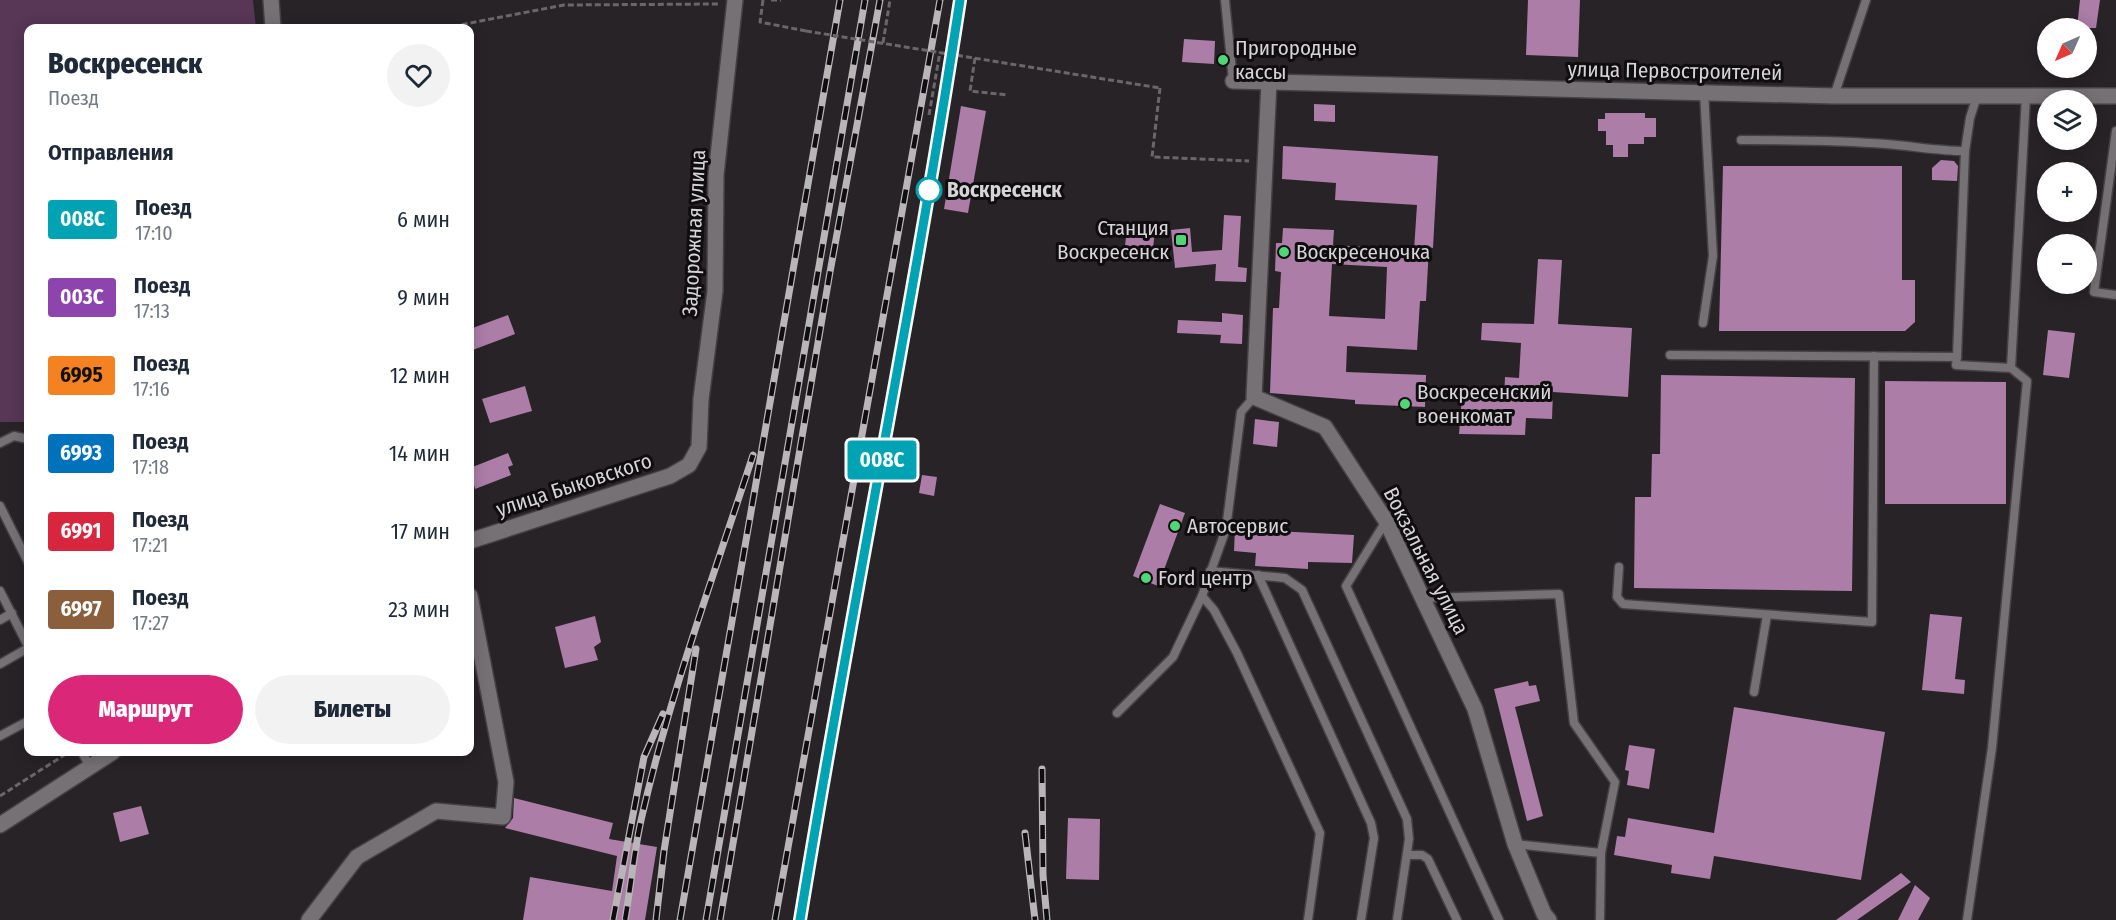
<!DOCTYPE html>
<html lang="ru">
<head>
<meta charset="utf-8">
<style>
  :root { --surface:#fff; --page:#f2f2f3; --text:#1f2937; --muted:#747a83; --accent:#db2777 }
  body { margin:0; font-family:"Fira Sans Condensed",sans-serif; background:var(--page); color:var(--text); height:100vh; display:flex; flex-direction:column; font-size:22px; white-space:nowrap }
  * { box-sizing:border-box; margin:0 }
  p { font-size:20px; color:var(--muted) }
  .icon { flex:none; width:33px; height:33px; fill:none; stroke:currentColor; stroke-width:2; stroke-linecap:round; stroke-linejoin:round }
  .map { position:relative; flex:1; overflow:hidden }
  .sheet { position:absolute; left:24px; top:24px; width:450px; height:732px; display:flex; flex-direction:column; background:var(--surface); border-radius:12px; box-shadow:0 3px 15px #0003 }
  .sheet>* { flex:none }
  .badge { padding:0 12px; border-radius:4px; font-size:21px; line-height:39px }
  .needle { width:39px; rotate:225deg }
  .buttons { position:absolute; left:2037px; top:18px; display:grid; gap:12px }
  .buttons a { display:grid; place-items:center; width:60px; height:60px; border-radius:50%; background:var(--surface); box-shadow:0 3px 15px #0003; font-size:30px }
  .map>.badge { position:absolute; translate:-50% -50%; box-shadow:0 0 0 3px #fff }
  h2 { padding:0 24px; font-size:22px; line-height:54px }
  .round { display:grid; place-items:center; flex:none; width:63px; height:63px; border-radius:32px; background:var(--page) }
  .overview { display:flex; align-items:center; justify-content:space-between; height:102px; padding:0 24px }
  h1 { font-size:28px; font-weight:800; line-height:45px }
  .cta { display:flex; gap:12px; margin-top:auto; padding:12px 24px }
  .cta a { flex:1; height:69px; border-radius:36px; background:var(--accent); color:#fff; font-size:24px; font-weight:800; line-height:69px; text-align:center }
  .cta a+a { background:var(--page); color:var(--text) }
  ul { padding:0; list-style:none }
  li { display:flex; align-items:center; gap:18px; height:78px; padding:0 24px }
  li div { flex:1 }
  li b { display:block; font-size:22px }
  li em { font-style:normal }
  li .badge { min-width:66px; font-weight:700; text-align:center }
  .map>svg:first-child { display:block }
</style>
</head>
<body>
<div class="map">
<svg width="2116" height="920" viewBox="0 0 2116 920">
  <rect width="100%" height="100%" fill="#282327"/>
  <!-- green -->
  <polygon fill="#583656" points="0,0 253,0 256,28 28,28 28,422 0,422"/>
  <!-- building -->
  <g fill="#ab7da7" fill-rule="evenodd">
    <polygon points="1528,0 1580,0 1578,57 1526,55"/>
    <polygon points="2080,0 2100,0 2096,28 2077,28"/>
    <polygon points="1184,39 1215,41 1214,64 1182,62"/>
    <polygon points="1314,104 1335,105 1335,122 1314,121"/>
    <polygon points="961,106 986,111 968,213 944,209"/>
    <polygon points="1605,113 1645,113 1645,118 1656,118 1656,137 1644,137 1644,144 1628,144 1628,157 1613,157 1613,145 1606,145 1606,131 1598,131 1598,119 1605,119"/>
    <path d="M1283,146L1438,156L1433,248L1429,247L1426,301H1420L1417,350L1347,346L1346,372L1426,375L1425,407L1355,404V400L1270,393L1273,308H1279L1281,272L1275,271L1276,243H1282L1283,228L1334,230L1333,245L1414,250L1417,205L1335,200L1336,183L1282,179ZM1332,264L1387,267L1385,319L1329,316Z"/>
    <polygon points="1941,160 1954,161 1958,166 1957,181 1932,180 1932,168"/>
    <polygon points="1723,166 1902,166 1902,280 1915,280 1915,322 1905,331 1719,331"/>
    <polygon points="1224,215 1241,216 1238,267 1247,268 1246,282 1215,281 1216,264 1175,268 1171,230 1190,228 1192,252 1222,250"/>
    <polygon points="1128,221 1156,224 1152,256 1149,255 1148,262 1134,260 1134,255 1124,254"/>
    <polygon points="1538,259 1562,260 1558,324 1632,328 1628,397 1553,392 1552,419 1526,418 1525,435 1459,434 1462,396 1504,399 1505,377 1519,378 1521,343 1481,340 1482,323 1534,324"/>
    <polygon points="1222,313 1243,315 1242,344 1220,343 1221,335 1177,333 1178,320 1222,322"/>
    <polygon points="508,315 515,334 470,351 470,329"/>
    <polygon points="2048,330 2075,333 2069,378 2043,375"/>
    <polygon points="1661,375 1855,378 1852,591 1634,588 1635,497 1651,497 1652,454 1660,454"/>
    <polygon points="1885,381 2006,382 2006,504 1885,504"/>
    <polygon points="525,386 532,411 490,423 482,399"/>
    <polygon points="1255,419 1279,422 1277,447 1253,444"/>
    <polygon points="508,453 513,465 508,467 511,475 475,489 470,468"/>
    <polygon points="922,475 937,477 934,496 919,493"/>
    <polygon points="1160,504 1185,513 1158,586 1133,576"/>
    <polygon points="1235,529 1354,535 1352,563 1308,562 1308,569 1255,566 1256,553 1234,551"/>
    <polygon points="1930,614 1962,617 1955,679 1965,680 1964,694 1922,690"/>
    <polygon points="595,616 601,642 594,647 598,660 565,668 555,627"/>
    <polygon points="1528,681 1529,686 1536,685 1540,701 1515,707 1543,816 1527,821 1494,689"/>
    <polygon points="1734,707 1885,732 1861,880 1714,856 1710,879 1671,873 1672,865 1614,855 1617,836 1625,837 1628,818 1714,833"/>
    <polygon points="1629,745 1655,749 1649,789 1627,785 1629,771 1625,770"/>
    <polygon points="514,798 613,823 609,839 657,847 645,920 523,920 530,877 612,891 617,856 505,828 513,818"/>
    <polygon points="141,806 149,834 120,842 113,813"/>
    <polygon points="1068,818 1100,819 1099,880 1066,879"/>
    <polygon points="1901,873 1911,882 1857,920 1836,920"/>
    <polygon points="1915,885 1930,898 1918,920 1898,920"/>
  </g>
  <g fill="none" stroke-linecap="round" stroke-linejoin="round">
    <!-- service casing -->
    <g stroke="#444143" stroke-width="11">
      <g id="service">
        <polyline points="1225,0 1233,81"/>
        <polyline points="1834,96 1866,0"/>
        <polyline points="2116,131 2094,292 2116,295"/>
        <path d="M1741,140C1790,140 1838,140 1886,144C1913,146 1938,151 1965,151"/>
        <polyline points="1703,323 1713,256 1704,92"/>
        <polyline points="1670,355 1957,357 1965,151 1970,118 1977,96"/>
        <polyline points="1957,357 1956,365 2011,368 2026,96"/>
        <polyline points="0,443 14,436 28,439"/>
        <polyline points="0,506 28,562"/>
        <polyline points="1386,521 1346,586 1499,920"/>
        <polyline points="1619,567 1617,597 1623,604 1872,622 1874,356"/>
        <polyline points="1210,571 1285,578 1302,590 1407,819 1409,839 1397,920"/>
        <polyline points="1258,575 1371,823 1374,838 1361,920"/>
        <polyline points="0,591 28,646"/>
        <polyline points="1202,596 1214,610 1237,653 1320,833 1308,920"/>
        <polyline points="1423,598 1559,594 1574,723 1615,782 1601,853 1515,844"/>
        <polyline points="0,620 12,613"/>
        <polyline points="0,664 28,648"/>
        <polyline points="1754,692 1767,615"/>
        <polyline points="1117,713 1173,657 1202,596 1226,529 1241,412 1254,397"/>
        <polyline points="0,736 28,721"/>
        <polyline points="82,752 90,767"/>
        <polyline points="1407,855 1422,855 1428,859 1457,920"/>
        <polyline points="1600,920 1601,853"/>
        <polyline points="1967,920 1992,748 2027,381 2011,368"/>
      </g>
    </g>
    <!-- minor casing -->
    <g stroke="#444143" stroke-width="18">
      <g id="minor">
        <polyline points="271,0 273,28"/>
        <polyline points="1233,81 1834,96 2116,96"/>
        <polyline points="1269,82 1254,397 1325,427 1386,521 1475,709 1515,844 1544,914 1549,920"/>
        <polyline points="470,541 670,476 689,465 699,447 701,399 715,291 716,175 735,0"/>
        <polyline points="0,825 113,752"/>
        <polyline points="309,920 357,857 436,811 503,817 506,782 470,596"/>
      </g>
    </g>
    <!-- path -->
    <g stroke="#6a6669" stroke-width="3" stroke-dasharray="6 3" stroke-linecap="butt">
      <polyline points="763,0 760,22 806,31"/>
      <polyline points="771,0 781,0"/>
      <polyline points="444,28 564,5 718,4"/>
      <polyline points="883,43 890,0"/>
      <polyline points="975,58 970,91 1008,95"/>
      <polyline points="1160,88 1152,157 1249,161"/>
      <polyline points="929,115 940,52"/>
      <polyline points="0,796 69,752"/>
    </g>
    <!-- service -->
    <use href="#service" stroke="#767175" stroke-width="8"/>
    <!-- minor -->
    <use href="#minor" stroke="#767175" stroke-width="15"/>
    <!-- rail casing -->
    <g stroke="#b9b6b8" stroke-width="7">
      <g id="rail">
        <polyline points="1042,769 1043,875 1047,920"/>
        <polyline points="1025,833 1035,920"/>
        <polyline points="613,920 644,757 663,714"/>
        <path d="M625,920C631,886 634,850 642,816C670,694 714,575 753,455"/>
        <polyline points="656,920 664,851 696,649"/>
        <polyline points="680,920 840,0"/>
        <polyline points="706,920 865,0"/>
        <polyline points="720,920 830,272 880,0"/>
        <polyline points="775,920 940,0"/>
        <path d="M800,920C850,613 913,308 960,0"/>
      </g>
    </g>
    <!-- rail -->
    <use href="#rail" stroke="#0f0d0f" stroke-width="4.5" stroke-dasharray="14" stroke-linecap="butt"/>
    <!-- path-bridge -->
    <polyline stroke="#6a6669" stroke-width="3" stroke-dasharray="6 3" stroke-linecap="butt" points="806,31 1160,88"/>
  </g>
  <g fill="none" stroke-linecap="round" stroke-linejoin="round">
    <!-- line casing -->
    <g stroke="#fff" stroke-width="14">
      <path id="line" d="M800,920C850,613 913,308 960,0"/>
    </g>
    <!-- line -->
    <use href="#line" stroke="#00a3b4" stroke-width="9"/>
  </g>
  <!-- markers -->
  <g fill="#50d674" stroke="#0f0d0f" stroke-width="2">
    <circle cx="1223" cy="60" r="6"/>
    <rect x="1175" y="234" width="12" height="12" rx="3"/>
    <circle cx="1284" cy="252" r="6"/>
    <circle cx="1405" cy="404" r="6"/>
    <circle cx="1175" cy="526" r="6"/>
    <circle cx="1146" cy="578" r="6"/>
  </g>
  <circle fill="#fff" stroke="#00a3b4" stroke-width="3" cx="929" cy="190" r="12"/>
  <g text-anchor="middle" stroke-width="6" stroke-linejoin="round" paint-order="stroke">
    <!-- poi labels -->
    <g font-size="21" fill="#d7d4d6" stroke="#0f0d0f" text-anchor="start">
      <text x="1235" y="55">Пригородные<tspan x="1235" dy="24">кассы</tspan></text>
      <text x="1169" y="235" text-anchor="end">Станция<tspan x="1169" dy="24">Воскресенск</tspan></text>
      <text x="1296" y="259">Воскресеночка</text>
      <text x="1417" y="399">Воскресенский<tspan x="1417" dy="24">военкомат</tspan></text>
      <text x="1187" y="533">Автосервис</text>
      <text x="1158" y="585">Ford центр</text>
    </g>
    <!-- street labels -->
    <g font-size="21" fill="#d7d4d6" stroke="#0f0d0f">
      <text transform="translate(1675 71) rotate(1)" y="7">улица Первостроителей</text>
      <text transform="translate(694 233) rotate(-87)" y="7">Задорожная улица</text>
      <text transform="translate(574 485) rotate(-18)" y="7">улица Быковского</text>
      <text transform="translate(1426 561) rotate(63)" y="7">Вокзальная улица</text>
    </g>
    <!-- stop labels -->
    <g font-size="21" font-weight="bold" fill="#d7d4d6" stroke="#0f0d0f" text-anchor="start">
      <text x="947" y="197">Воскресенск</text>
    </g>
  </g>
</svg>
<div class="buttons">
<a><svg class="needle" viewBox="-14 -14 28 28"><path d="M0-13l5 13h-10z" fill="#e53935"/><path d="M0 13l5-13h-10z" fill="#747a83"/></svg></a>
<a><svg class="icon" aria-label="layers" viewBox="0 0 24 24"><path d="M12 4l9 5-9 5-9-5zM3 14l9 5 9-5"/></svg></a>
<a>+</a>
<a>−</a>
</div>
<b class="badge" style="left:882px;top:460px;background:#00a3b4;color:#fff">008С</b>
<section class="sheet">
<div class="overview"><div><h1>Воскресенск</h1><p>Поезд</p></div><a class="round"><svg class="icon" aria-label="heart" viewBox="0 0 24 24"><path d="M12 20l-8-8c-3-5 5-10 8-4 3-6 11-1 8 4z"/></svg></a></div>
<h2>Отправления</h2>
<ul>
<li><span class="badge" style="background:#00a3b4;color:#fff">008С</span><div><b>Поезд</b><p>17:10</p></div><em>6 мин</em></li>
<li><span class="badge" style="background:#8e44ad;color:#fff">003С</span><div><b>Поезд</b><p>17:13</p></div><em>9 мин</em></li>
<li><span class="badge" style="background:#f58220;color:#111">6995</span><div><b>Поезд</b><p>17:16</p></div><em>12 мин</em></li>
<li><span class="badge" style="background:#0072bc;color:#fff">6993</span><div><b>Поезд</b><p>17:18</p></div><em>14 мин</em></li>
<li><span class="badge" style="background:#d7263d;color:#fff">6991</span><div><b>Поезд</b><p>17:21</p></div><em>17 мин</em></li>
<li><span class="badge" style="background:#8b5e3c;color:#fff">6997</span><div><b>Поезд</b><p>17:27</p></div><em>23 мин</em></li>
</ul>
<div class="cta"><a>Маршрут</a><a>Билеты</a></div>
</section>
</div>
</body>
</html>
